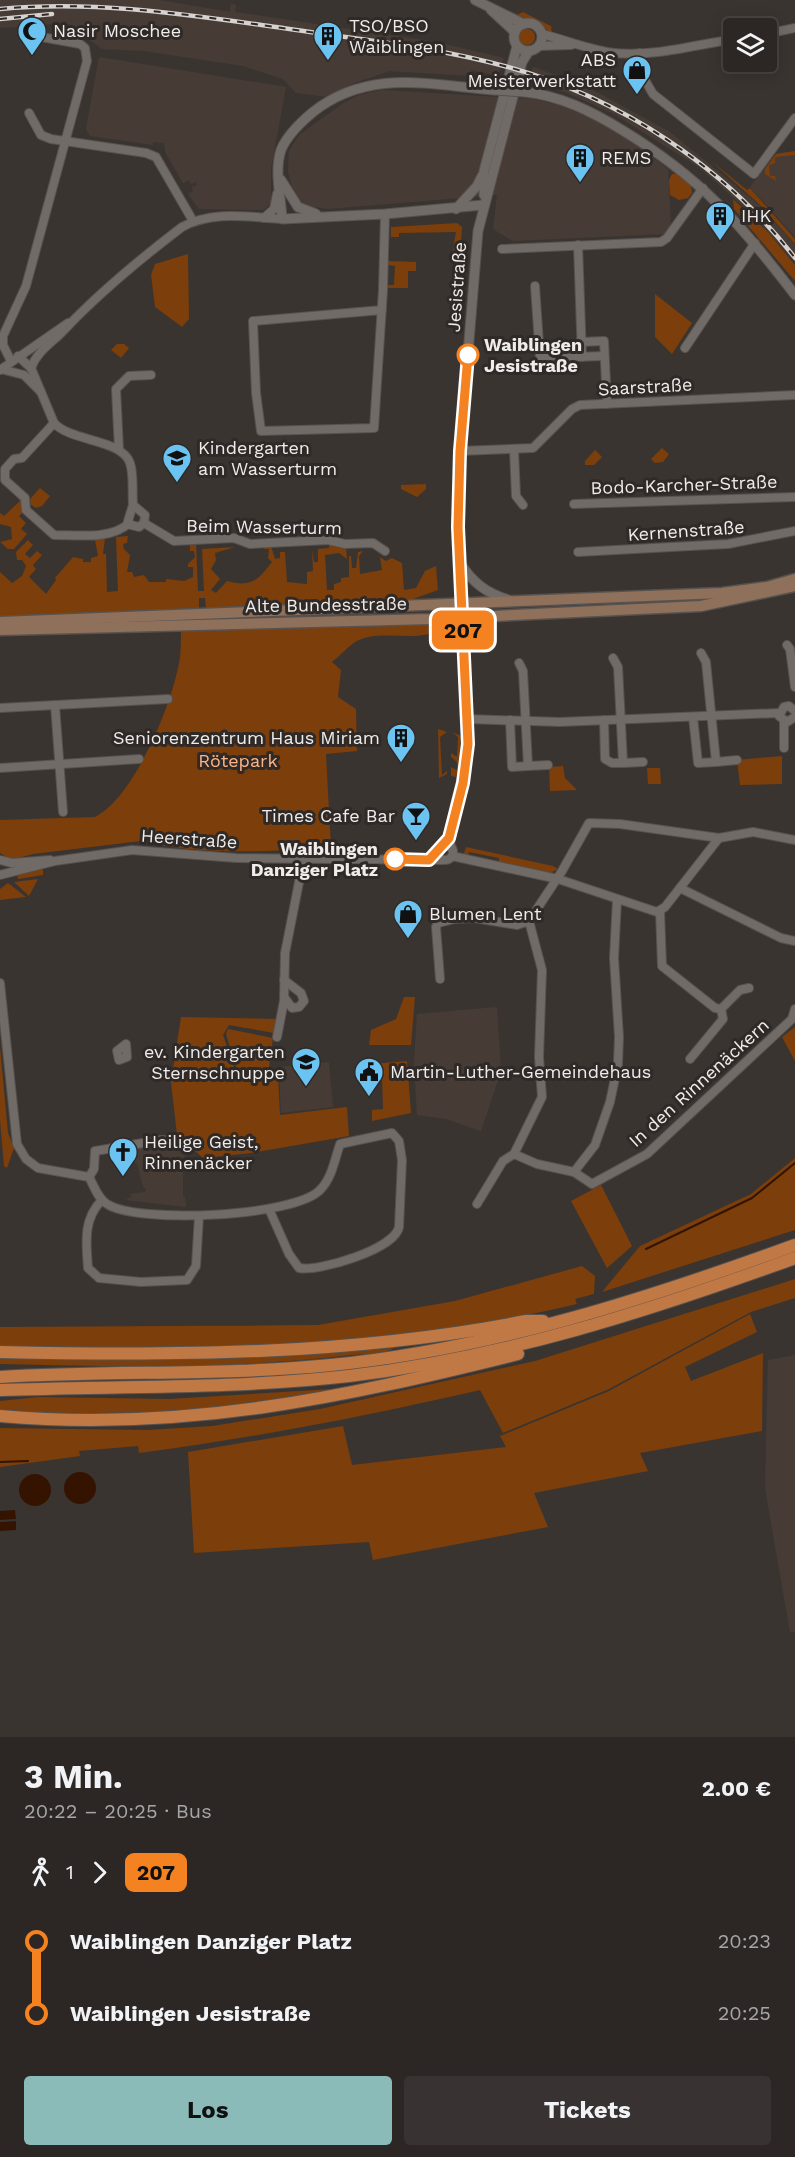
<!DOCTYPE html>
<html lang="de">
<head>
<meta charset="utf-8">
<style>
  :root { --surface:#2c2725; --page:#383332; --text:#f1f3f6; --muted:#a6a5a7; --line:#484442; --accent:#8bbbb9 }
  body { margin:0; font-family:"Work Sans",sans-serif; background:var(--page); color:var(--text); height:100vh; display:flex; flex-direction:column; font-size:22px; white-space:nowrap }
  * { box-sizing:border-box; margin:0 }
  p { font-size:20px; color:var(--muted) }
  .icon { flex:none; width:33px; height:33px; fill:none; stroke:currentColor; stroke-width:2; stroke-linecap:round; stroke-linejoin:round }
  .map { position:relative; height:1737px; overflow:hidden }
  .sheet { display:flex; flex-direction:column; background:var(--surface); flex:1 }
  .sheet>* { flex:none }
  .badge { padding:0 12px; border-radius:9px; font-size:21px; line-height:39px }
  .fabs { position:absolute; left:723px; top:18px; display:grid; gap:12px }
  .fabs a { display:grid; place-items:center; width:54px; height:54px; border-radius:6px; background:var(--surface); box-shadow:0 3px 15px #0003,0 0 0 2px var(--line); font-size:30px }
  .map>.badge { position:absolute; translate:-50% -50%; box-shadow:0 0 0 3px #fff }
  .legs { display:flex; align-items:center; gap:9px; height:66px; padding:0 24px; font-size:20px }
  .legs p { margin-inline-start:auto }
  .summary { display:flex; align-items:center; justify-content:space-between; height:102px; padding:0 24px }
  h1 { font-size:33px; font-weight:700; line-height:45px }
  .primary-button { display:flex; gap:12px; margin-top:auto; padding:12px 24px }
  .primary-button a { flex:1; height:69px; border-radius:6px; background:var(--accent); color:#111; font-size:24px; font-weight:700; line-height:69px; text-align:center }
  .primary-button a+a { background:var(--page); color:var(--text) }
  ul { padding:0 24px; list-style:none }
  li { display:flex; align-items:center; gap:21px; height:72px; font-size:22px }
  li i { display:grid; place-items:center; width:9px; height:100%; margin:0 8px; background:currentColor }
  li i::after { content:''; width:15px; height:15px; margin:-8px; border:4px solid; border-radius:50%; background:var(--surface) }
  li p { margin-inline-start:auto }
  li:first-child i { background:linear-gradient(#0000 50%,currentColor 0) }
  li:last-child i { background:linear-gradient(currentColor 50%,#0000 0) }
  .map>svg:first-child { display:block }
</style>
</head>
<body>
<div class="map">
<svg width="795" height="1737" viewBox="0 0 795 1737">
  <rect width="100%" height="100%" fill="#3a3431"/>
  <!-- built -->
  <g fill="#473c35">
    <polygon points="0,0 159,0 230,12 231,4 236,5 235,12 437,42 504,58 498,76 471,70 470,76 389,71 352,84 328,97 296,93 283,79 243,66 144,51 102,49 66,23 0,28"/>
    <polygon points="99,57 286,87 271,168 271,203 264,210 199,209 188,194 193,191 192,187 197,185 196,182 191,184 189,180 183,183 165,152 164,143 153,142 153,145 90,136 86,129"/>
    <polygon points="533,67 582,84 670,132 759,205 795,245 795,263 755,217 700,168 614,114 565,92 540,84 527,84"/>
    <polygon points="382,90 533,99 559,105 591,118 633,143 668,169 671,227 666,234 513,241 493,229 497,195 327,209 308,206 301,201 292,186 288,172 289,151 299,135 342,104 359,95"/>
    <polygon points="795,151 795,237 750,187 776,154"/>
    <polygon points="497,1007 501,1071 481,1131 446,1119 417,1115 414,1061 417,1014"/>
    <polygon points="329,1062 333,1107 281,1113 279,1067"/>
    <polygon points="164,1143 184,1143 188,1155 183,1157 183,1197 185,1197 186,1207 126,1200 132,1196 130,1194 145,1192 146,1189 143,1186 137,1163 129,1162 123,1154 126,1148"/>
    <polygon points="795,1355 795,1632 790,1632 765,1488 768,1360"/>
  </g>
  <!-- green -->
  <g fill="#7c3e0a">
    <polygon points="523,12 551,26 552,34 535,20 515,16"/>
    <circle cx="527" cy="37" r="8"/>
    <polygon points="795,151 795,155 775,157 775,163 769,165 770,176 775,176 776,181 765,174 765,169 776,154"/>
    <polygon points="711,161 747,190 750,188 795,239 795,244 760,205"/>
    <path d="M672,174C685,173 691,181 692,193L688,198L679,200L670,195L669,180Z"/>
    <polygon points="733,199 768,232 795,265 795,281 734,209"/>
    <polygon points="457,223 462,227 460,261 451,261 456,232 399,233 399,237 391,237 391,227"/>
    <polygon points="188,254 189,319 182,327 155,307 151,275 155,264"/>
    <polygon points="388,261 416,262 416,271 408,271 408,288 387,288 388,285 394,285 395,266 388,265"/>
    <polygon points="655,294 692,323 672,354 655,337"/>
    <polygon points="117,344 124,344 129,348 121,358 111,350"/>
    <polygon points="662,448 669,454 663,462 655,463 651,459"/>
    <polygon points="595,450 602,457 594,465 585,465 585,461"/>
    <polygon points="426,484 426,489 417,497 401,489 401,485"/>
    <polygon points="40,488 50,496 42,506 36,508 31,505 30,499"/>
    <polygon points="12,491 22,499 23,512 19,516 26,523 21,529 27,534 14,549 8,549 0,542 12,539 11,527 0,524 0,513 4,516 20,501"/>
    <path d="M128,536L127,543L123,544L124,549L130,555L127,572H132L134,577L144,575L149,582H166V579L184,581L193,577V567H188V564L195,557L194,551H190V543H196L198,591H204L202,549L235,547L215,553L216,560L211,569L220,579L211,590L216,593L227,581C250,587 257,582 272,562L268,558L269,549H264V546H271L275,559L280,558V552H285L287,582L307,584V572L313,571L312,550L314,562H318V549L329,548V543L346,547L347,559L339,553L325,555L327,590H334V584L341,582V578L349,577V556H351L352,568H356L358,552L363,551L359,556L360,574L382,570L380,557L386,561L392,558L402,563L404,590L416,588L425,571L436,566L438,590L413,599L206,608L205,598H199V609L0,616V572L12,583L22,576L26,566L22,560H17L16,552L28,540L33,545L25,554L30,558L37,551L42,555L33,565L36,569L29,577L46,594L56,580L55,578L73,557L83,559V562H91V558L98,556L95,540L83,538H105L103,554H106L107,592L118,591L116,537Z"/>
    <path d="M432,623L440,625V629C417,644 382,628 357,641C348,646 340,656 332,662L341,670L338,697L356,709L357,751L326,754L331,848C269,851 202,856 141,841L33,854L11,860L0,853V820L95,817C135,797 174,700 180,657C181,648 181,638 181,629L307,628Z"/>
    <polygon points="438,729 447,732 440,737 442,775 447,771 447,774 439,778"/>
    <polygon points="452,732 461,736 460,768 456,777 451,776 451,767 457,770 457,762 451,757 451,753 457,757 458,737"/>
    <polygon points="782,756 782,784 740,785 737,760"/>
    <polygon points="563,766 565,778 577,790 550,791 549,767"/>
    <polygon points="647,768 660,768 661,784 648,784"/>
    <polygon points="466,847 553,866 558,869 548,874 498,865 499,858 469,852 467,858 463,856"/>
    <polygon points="43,869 43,875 18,879 17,873"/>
    <polygon points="38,879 29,896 14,882"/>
    <polygon points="8,883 26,897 0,900 0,889"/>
    <polygon points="404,997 415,997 411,1045 369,1045 371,1030 396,1019"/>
    <polygon points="181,1017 277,1019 274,1033 229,1025 223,1035 238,1079 278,1075 280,1115 347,1107 349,1136 251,1153 203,1158 177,1135 171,1082"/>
    <polygon points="795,1027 795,1061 782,1037"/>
    <polygon points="228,1029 273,1038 268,1074 239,1077 226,1034"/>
    <polygon points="0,1047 8,1133 14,1148 7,1168 4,1166 0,1120"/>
    <polygon points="407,1061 411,1113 372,1121 372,1110 383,1109 382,1077 376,1080 373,1064"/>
    <polygon points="795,1158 795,1230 602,1292 640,1246 751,1194"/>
    <polygon points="601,1185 632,1246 607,1268 571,1201"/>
    <path d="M582,1266L595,1276L594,1294L575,1299L577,1304C385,1350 196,1349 0,1347V1327L318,1325L455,1301Z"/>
    <path d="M795,1279V1298L751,1312L609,1389L503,1433L480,1390C367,1416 254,1438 139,1453L138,1446L79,1451L80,1456L0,1467V1428L148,1430L212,1426L320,1409L535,1361Z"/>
    <polygon points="750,1314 757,1332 685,1367 691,1381 763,1353 762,1431 640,1453 648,1471 534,1493 548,1527 373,1560 369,1542 194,1553 188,1452 343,1426 352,1465 506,1447 500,1436 609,1391"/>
    <path d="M394,1348C386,1354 363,1354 351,1355C234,1369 117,1367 0,1364V1359L221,1358Z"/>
    <polygon points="348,1388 192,1411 51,1414 0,1409 0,1401 38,1397 169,1399"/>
  </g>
  <!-- water -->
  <g fill="#341400">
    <circle cx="80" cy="1488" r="16"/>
    <circle cx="35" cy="1490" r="16"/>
    <polygon points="15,1510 16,1519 0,1520 0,1511"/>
    <polygon points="16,1521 16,1530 0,1531 0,1522"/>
  </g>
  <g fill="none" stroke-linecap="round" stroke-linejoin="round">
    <!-- stream -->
    <g stroke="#341400" stroke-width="2">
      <polyline points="646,1249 752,1198 795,1163"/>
      <polyline points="0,1462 28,1461"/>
    </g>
    <!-- minor casing -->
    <g stroke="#57524f" stroke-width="10">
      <g id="minor">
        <path d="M542,34C566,40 589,50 614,53C653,57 695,45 734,39"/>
        <polyline points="766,34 795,28"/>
        <polyline points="539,46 571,45"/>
        <polyline points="640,53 642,75 653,94 754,174 795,118"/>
        <polyline points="29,113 41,135 51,139 146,153 156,157 193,221"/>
        <polyline points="264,218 274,209 277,194"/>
        <polyline points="578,245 582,357"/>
        <polyline points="502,249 661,242 667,238 703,188"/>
        <polyline points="535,286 540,358 604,356"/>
        <polyline points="382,310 253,321 256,393 261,431 374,428 383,290 385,214"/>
        <polyline points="581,342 604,341 607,404"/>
        <polyline points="685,348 755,243"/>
        <path d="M18,356L31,368L54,423C71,442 122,439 130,463C134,475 132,492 133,505"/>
        <polyline points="11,361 3,345 3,336 26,286 87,61 85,48 80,44 36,36"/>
        <path d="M31,368C37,351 52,343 64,330C100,292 140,259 182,227C213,210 248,217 282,219"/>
        <polyline points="1,369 24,375 41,392"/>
        <polyline points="0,370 68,323"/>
        <path d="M54,423L22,458L14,459L5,469V480L25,498L26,510L54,535C77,535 112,540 129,523"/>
        <polyline points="119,450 116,389 129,376 151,375"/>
        <polyline points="514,450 516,496 523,505"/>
        <polyline points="460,451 533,448 572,409 580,405 795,395"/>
        <polyline points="574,504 795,497"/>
        <polygon points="133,505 145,515 144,523 139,527 131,525 128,521"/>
        <polyline points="144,523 174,541 234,538 250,544 328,540 345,544 373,543 385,551"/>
        <polyline points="578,552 728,544 795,531"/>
        <polyline points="787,645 790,649 795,687"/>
        <polyline points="55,705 63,812"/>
        <polyline points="0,708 168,699"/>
        <polyline points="795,711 789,706 784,707 779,716 787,722 795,717"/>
        <polyline points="693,717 698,763 716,762 706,662 701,653"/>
        <polyline points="467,719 560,722 779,713"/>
        <polyline points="510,720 512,767 528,766 523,671 519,663"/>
        <polyline points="604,720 605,759 612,763 623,763 618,667 613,658"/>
        <polyline points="784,722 784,748"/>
        <polyline points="716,762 737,760"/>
        <polyline points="623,763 643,762"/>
        <polyline points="528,766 548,765"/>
        <polyline points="0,768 139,759"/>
        <circle cx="445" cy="852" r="8"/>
        <path d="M451,848C446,821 466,775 468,743C469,702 464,659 463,618"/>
        <polyline points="452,856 558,879 657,912 665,907 719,838"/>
        <polyline points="0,860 12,863 50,860"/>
        <polyline points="0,875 55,861 132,850 236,858 443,860"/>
        <polyline points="680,888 781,938 795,941"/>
        <polyline points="660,911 662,966 715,1008 721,1009 740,990 749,988"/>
        <polyline points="440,979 436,927 438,923 454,919 475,918 517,925 529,921 562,871 589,823 620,824 719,838 753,832 795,840"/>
        <polyline points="284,980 301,993 304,1001 299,1007 292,1008 285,998"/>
        <path d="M0,983L17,1144L26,1159L38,1168L89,1177C94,1186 98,1199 107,1204C137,1224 294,1217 320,1190C332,1178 335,1159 340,1144L392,1133L399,1141L402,1160L399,1227C395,1249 319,1272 299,1268L289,1254L269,1209"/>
        <polyline points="277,1037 284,1001 285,953 304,857"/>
        <polygon points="126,1044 127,1057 119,1060 117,1051"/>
        <polyline points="690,1059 723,1019 721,1009"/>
        <polyline points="514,1154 537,1164 574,1172 595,1145 610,1102 618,1064 619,1037 614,958 617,900"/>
        <polyline points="574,1172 592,1184 647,1154 792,1019 795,1009"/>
        <polyline points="89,1177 94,1169 95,1151 161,1140 174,1140"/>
        <path d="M102,1200C83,1219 86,1242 88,1268L99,1278L141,1282L187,1280L196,1266L199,1216"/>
        <polyline points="477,1204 503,1161 514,1154 542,1097 539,1057 542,970 529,921"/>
      </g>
    </g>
    <!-- tertiary casing -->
    <g stroke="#57524f" stroke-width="11">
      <g id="tertiary">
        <polyline points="475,0 524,24"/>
        <polyline points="491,10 515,32"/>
        <circle cx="528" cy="37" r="14"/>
        <path d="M525,92C561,96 591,111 622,130C701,178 740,223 795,295"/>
        <polyline points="281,180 298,207 316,214"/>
        <polyline points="484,195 484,171 517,46"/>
        <path d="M483,205L385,214L282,219C281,197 274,171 281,150C287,135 301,122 313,112C369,68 429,85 494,90"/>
        <polyline points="456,209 477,186 482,176"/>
        <path d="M460,563C473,583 486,593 509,600"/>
        <polyline points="463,618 458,527 460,451 478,231 522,62 529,51"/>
      </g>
    </g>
    <!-- secondary casing -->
    <g stroke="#57524f" stroke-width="13">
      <g id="secondary">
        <polyline points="0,622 722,593 767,587 795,579"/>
        <polyline points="0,630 431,619 701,606 795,586"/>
      </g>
    </g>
    <!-- trunk casing -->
    <g stroke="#57524f" stroke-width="14">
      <g id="trunk">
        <path d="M0,1352C176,1356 352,1355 526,1321H543"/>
        <path d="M0,1377C110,1370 221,1376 331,1365C491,1349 644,1300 795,1245"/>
        <path d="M0,1390C116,1386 233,1389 349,1376C503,1358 649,1311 795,1258"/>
        <path d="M0,1416C183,1432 341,1398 518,1354"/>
      </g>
    </g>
    <!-- minor -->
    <use href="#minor" stroke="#716b68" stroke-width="8"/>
    <!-- tertiary -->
    <use href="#tertiary" stroke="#716b68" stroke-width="9"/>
    <!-- secondary -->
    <use href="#secondary" stroke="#8e705b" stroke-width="10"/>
    <!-- trunk -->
    <use href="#trunk" stroke="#c07845" stroke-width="12"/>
    <!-- rail casing -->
    <g stroke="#d6d2d0" stroke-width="4.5">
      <g id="rail">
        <path d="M0,9C93,0 184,14 276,27C353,39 433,46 508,67C620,98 724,166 795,258"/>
        <polyline points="0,19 52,14"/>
      </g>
    </g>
    <!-- rail -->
    <use href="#rail" stroke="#2f2a27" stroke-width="2" stroke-dasharray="7" stroke-linecap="butt"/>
    <!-- tertiary-bridge casing -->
    <g stroke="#57524f" stroke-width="11" stroke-linecap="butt">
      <polyline id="tertiary-bridge" points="494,90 525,92"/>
    </g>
    <!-- tertiary-bridge -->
    <use href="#tertiary-bridge" stroke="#716b68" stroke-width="9"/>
  </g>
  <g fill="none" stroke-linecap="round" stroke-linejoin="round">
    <!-- line-1 casing -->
    <g stroke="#fff" stroke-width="14">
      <polyline id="line-1" points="395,859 429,860 449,838 463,783 468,744 458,527 460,451 468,355"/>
    </g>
    <!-- line-1 -->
    <use href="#line-1" stroke="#f58220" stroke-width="9"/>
  </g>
  <!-- icons -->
  <defs>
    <g id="mosque-pin" transform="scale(1.5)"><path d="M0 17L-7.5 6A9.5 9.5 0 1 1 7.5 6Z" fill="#6bc3f2" stroke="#2f2a27"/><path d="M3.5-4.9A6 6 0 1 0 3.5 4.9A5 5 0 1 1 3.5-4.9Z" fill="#111"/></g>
    <g id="building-pin" transform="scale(1.5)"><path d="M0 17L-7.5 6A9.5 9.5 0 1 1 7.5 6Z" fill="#6bc3f2" stroke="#2f2a27"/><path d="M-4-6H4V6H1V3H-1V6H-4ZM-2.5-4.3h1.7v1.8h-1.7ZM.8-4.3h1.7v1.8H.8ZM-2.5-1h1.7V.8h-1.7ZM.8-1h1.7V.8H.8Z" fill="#111"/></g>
    <g id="shop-pin" transform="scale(1.5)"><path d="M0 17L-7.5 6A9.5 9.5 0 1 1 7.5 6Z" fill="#6bc3f2" stroke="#2f2a27"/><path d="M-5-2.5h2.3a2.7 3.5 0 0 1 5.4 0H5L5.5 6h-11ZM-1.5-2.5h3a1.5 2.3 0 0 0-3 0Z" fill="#111"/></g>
    <g id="school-pin" transform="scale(1.5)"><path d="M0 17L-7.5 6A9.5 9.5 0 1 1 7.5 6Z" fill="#6bc3f2" stroke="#2f2a27"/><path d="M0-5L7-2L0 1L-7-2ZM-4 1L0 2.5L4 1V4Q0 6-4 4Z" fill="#111"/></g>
    <g id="bar-pin" transform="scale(1.5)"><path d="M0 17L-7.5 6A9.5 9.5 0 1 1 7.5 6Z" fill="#6bc3f2" stroke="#2f2a27"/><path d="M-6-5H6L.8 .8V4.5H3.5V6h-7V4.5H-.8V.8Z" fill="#111"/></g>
    <g id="civic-pin" transform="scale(1.5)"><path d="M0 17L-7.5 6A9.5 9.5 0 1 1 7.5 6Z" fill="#6bc3f2" stroke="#2f2a27"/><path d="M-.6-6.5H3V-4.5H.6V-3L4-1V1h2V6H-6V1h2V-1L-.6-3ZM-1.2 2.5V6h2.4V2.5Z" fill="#111"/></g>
    <g id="church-pin" transform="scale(1.5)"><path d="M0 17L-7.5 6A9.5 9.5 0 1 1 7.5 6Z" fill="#6bc3f2" stroke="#2f2a27"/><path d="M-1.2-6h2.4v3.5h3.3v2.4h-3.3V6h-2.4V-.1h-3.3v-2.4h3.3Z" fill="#111"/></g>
  </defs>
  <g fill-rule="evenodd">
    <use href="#mosque-pin" x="32" y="31"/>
    <use href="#building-pin" x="328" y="36"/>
    <use href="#shop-pin" x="637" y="70"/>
    <use href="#building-pin" x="580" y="158"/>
    <use href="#building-pin" x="720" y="216"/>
    <use href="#school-pin" x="177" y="458"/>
    <use href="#building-pin" x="401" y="738"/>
    <use href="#bar-pin" x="416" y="816"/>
    <use href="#shop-pin" x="408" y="914"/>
    <use href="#school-pin" x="306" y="1062"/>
    <use href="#civic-pin" x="369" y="1072"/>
    <use href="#church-pin" x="123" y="1152"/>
  </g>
  <!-- markers -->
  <g fill="#fff" stroke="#f58220" stroke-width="3">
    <circle cx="468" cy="355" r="10"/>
    <circle cx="395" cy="859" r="10"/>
  </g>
  <g text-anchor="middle" stroke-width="6" stroke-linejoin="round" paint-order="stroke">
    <!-- poi labels -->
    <g font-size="18" fill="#efecea" stroke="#2f2a27" text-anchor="start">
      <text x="349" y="32">TSO/BSO<tspan x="349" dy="21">Waiblingen</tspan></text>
      <text x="53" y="37">Nasir Moschee</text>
      <text x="616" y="66" text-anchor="end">ABS<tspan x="616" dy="21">Meisterwerkstatt</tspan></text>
      <text x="601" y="164">REMS</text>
      <text x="741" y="222">IHK</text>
      <text x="198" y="454">Kindergarten<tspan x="198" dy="21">am Wasserturm</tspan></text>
      <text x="380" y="744" text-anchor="end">Seniorenzentrum Haus Miriam</text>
      <text x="395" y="822" text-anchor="end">Times Cafe Bar</text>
      <text x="429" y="920">Blumen Lent</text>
      <text x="285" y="1058" text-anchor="end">ev. Kindergarten<tspan x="285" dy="21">Sternschnuppe</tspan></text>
      <text x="390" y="1078">Martin-Luther-Gemeindehaus</text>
      <text x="144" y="1148">Heilige Geist,<tspan x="144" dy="21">Rinnenäcker</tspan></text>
    </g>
    <!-- street labels -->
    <g font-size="18" fill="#efecea" stroke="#2f2a27">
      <text transform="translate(457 287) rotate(-86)" y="6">Jesistraße</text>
      <text transform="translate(645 387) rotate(-3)" y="6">Saarstraße</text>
      <text transform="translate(684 485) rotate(-2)" y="6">Bodo-Karcher-Straße</text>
      <text transform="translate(264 527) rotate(1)" y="6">Beim Wasserturm</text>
      <text transform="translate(686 531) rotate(-4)" y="6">Kernenstraße</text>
      <text transform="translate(326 605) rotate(-1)" y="6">Alte Bundesstraße</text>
      <text transform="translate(189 839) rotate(4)" y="6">Heerstraße</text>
      <text transform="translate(699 1083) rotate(-42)" y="6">In den Rinnenäckern</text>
    </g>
    <!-- stop labels -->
    <g font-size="18" font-weight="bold" fill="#efecea" stroke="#2f2a27" text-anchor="start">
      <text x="484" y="351">Waiblingen<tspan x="484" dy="21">Jesistraße</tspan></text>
      <text x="378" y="855" text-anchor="end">Waiblingen<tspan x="378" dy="21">Danziger Platz</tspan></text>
    </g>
    <!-- park labels -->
    <g font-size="18" fill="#ffb484" stroke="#2f2a27">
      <text x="238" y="767">Rötepark</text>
    </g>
  </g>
</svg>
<div class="fabs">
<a><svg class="icon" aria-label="layers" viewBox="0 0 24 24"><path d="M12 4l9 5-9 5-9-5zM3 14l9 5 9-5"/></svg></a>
</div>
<b class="badge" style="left:463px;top:630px;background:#f58220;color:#111">207</b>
</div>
<section class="sheet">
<div class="summary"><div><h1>3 Min.</h1><p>20:22 – 20:25 · Bus</p></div><b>2.00 €</b></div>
<div class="legs"><svg class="icon" aria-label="walk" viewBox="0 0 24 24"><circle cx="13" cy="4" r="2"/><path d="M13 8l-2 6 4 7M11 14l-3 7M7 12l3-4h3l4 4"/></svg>1<svg class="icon" aria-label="forward" viewBox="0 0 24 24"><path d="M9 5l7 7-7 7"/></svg><b class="badge" style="background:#f58220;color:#111">207</b></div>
<ul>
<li><i style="color:#f58220"></i><b>Waiblingen Danziger Platz</b><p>20:23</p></li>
<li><i style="color:#f58220"></i><b>Waiblingen Jesistraße</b><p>20:25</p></li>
</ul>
<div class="primary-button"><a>Los</a><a>Tickets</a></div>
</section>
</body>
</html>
